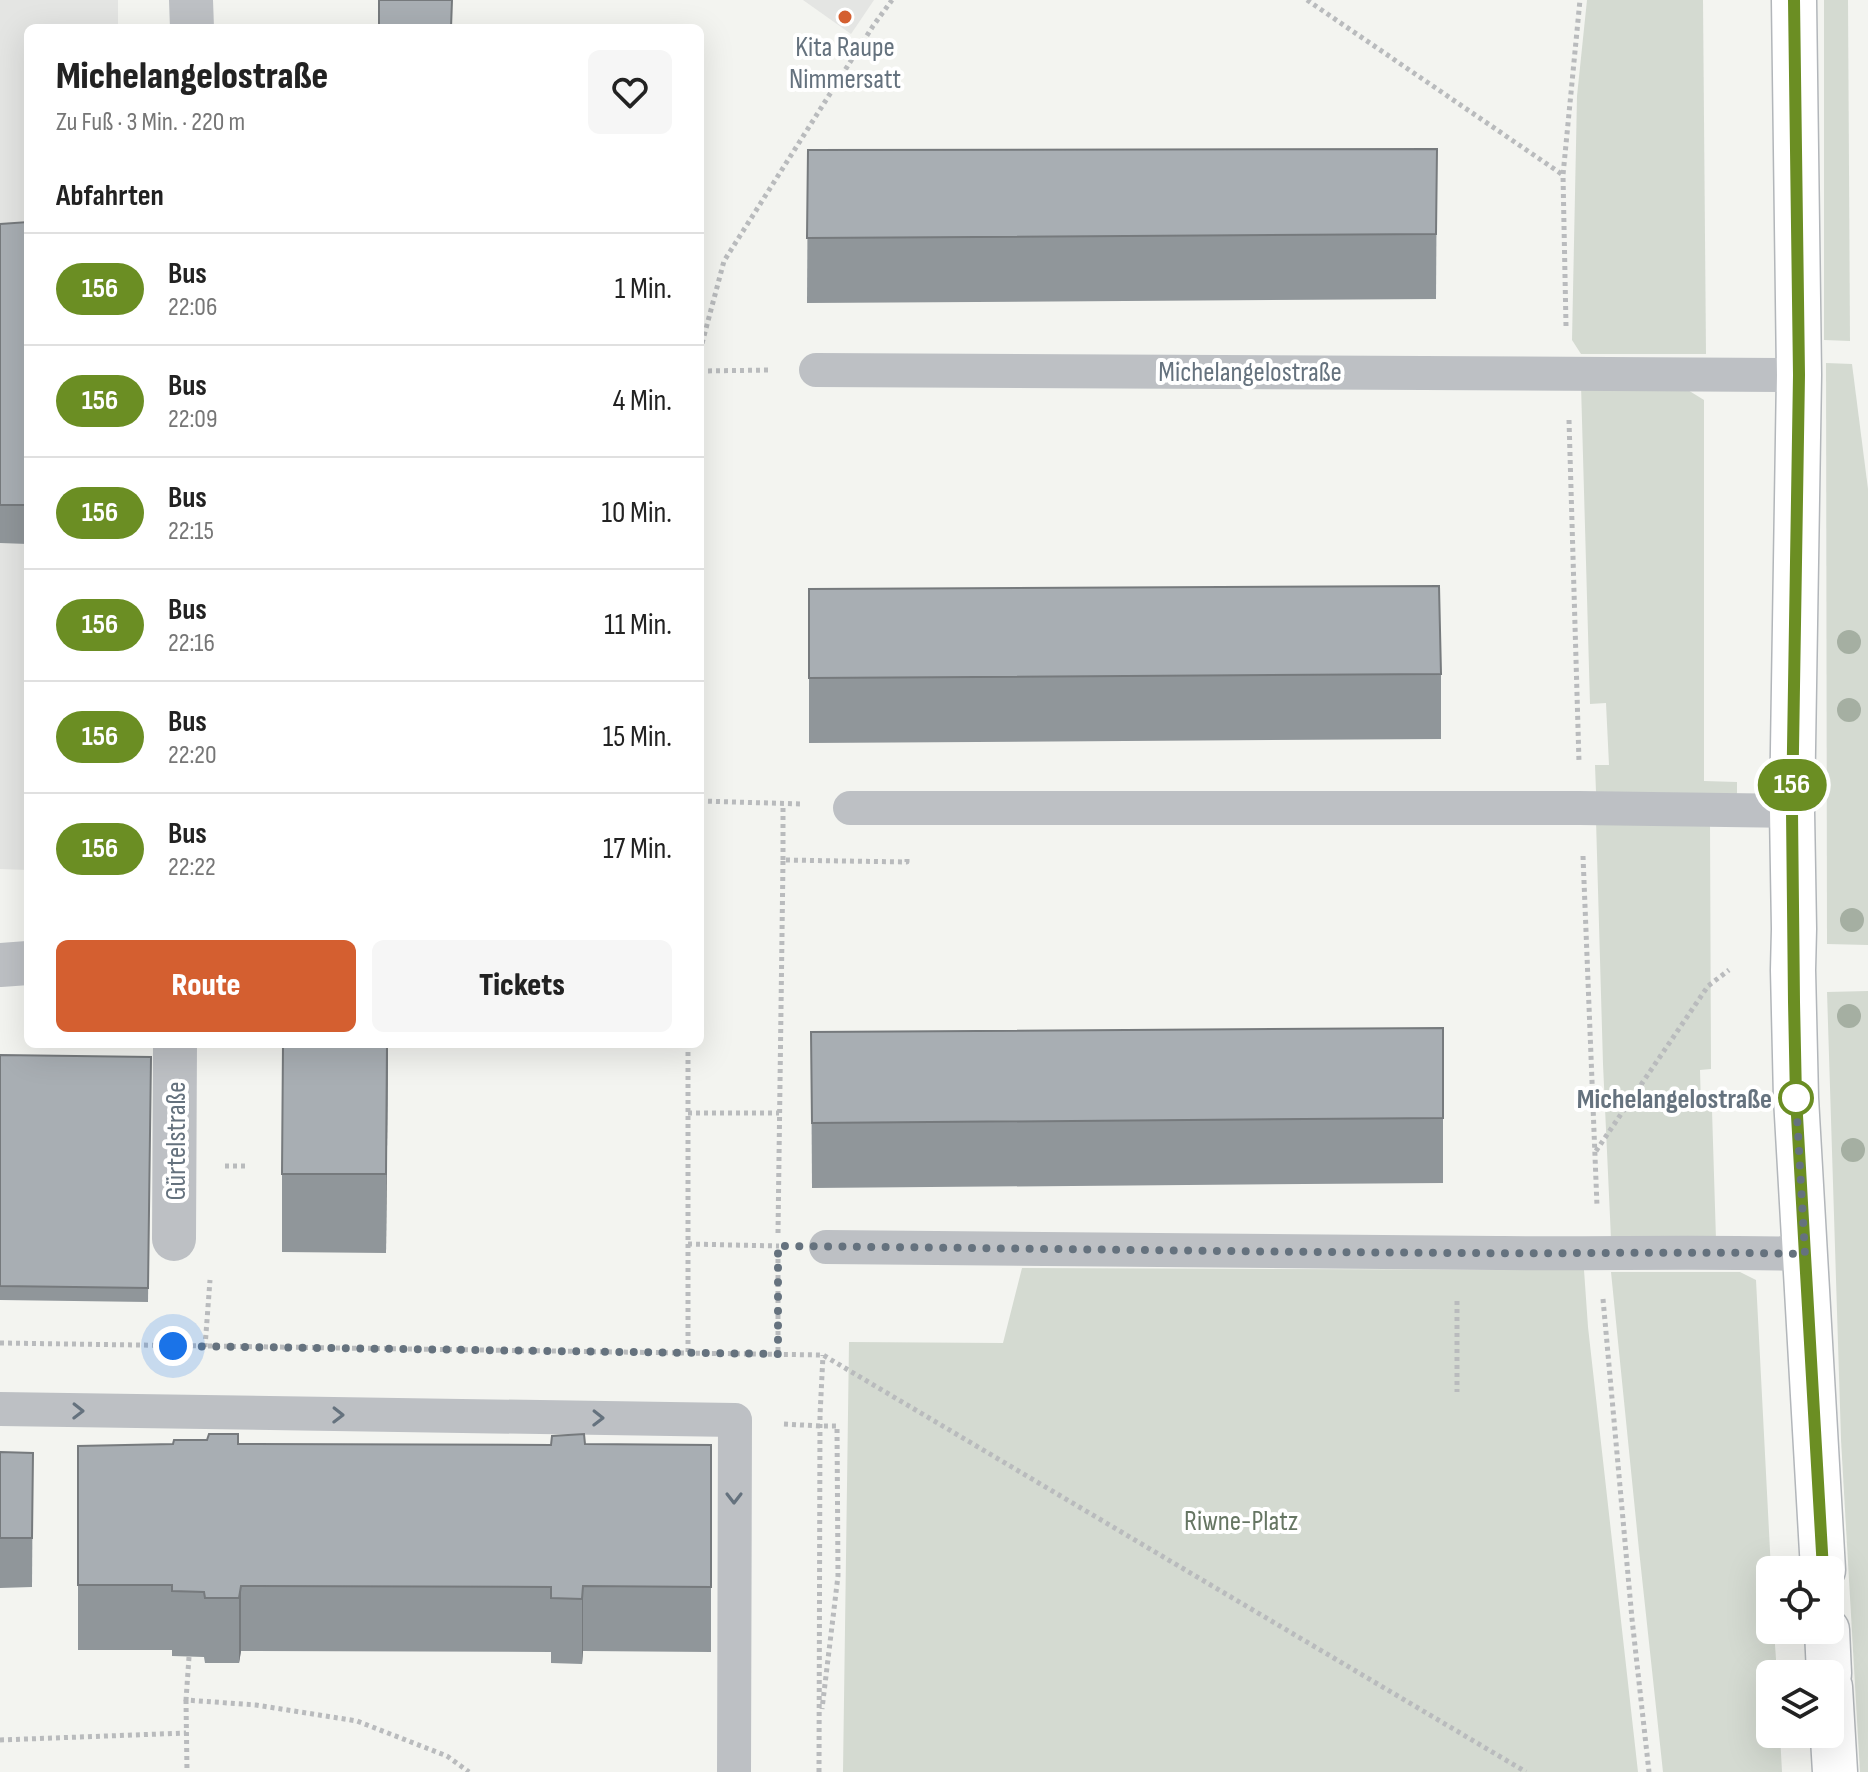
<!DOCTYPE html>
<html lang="de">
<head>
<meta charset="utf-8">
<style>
  :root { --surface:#fff; --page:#f6f6f6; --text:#222; --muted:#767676; --line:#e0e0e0; --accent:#d45f30 }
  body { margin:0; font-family:"Sofia Sans Condensed",sans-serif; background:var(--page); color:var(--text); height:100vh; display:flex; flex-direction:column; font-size:30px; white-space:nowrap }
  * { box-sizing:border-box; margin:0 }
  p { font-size:26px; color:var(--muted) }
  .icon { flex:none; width:44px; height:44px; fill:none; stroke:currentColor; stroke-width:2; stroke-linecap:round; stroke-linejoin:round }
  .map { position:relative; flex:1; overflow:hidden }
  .sheet { position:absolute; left:24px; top:24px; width:680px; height:1024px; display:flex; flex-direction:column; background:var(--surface); border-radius:12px; box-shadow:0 8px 32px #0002 }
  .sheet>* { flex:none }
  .badge { padding:0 16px; border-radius:26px; font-size:28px; line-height:52px }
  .tools { position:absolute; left:1756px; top:1556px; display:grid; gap:16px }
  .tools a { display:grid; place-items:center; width:88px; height:88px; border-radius:12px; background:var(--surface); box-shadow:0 8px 32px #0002; font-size:40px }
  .you { position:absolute; width:40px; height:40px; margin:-20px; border:6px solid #fff; border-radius:50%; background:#1a73e8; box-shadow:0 0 0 12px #1a73e833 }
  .map>.badge { position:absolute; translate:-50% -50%; box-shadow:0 0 0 4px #fff }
  h2 { padding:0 32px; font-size:30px; line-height:72px }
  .round { display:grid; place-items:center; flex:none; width:84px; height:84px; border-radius:12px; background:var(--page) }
  .overview { display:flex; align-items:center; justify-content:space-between; height:136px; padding:0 32px }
  h1 { font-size:38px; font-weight:800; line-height:60px }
  .button { display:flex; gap:16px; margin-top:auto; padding:16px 32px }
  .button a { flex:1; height:92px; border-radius:12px; background:var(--accent); color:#fff; font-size:32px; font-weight:800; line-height:92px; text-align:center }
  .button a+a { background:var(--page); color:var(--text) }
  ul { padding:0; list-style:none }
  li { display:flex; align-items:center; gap:24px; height:112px; padding:0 32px; border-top:2px solid var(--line) }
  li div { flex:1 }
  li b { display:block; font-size:30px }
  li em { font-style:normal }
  li .badge { min-width:88px; font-weight:700; text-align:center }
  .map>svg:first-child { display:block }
</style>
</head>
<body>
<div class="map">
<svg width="1868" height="1772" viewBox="0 0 1868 1772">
  <rect width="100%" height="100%" fill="#f3f4f0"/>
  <!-- built -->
  <g fill="#e4e5e3">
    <polygon points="0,0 118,0 118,28 28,28 28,870 0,869"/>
    <polygon points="803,0 874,0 851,34"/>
  </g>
  <!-- green -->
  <g fill="#d4dad1">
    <polygon points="1587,0 1703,0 1706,354 1581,354 1572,340 1577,96"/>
    <polygon points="1824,0 1848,0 1850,341 1824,340"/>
    <polygon points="1826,363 1852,364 1868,489 1868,945 1827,944"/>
    <polygon points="1678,384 1704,400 1704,781 1737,782 1737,794 1596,792 1595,765 1609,765 1606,703 1590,704 1581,385"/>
    <polygon points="1596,820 1710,822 1711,1069 1700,1070 1701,1108 1712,1110 1716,1240 1611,1239 1603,1064"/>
    <polygon points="1868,991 1868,1772 1860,1772 1841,1440 1827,992"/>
    <polygon points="1022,1268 1584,1270 1588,1327 1638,1772 843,1772 849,1342 1003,1343"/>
    <polygon points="1611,1272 1740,1272 1756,1280 1771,1570 1770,1630 1774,1630 1777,1674 1770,1674 1770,1734 1780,1734 1782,1772 1663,1772 1639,1550"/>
  </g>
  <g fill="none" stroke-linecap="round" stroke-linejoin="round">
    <!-- secondary casing -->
    <g stroke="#b2b6ba" stroke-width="47">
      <g id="secondary">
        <polyline points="1794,0 1799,375 1792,811 1794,929 1793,970 1796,1098 1823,1570"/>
        <polyline points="1827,1630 1829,1674"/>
        <polyline points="1830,1687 1835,1772"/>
      </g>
    </g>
    <!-- path -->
    <g stroke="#b9bbbd" stroke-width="5" stroke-dasharray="4 4" stroke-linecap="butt">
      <polyline points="1307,0 1563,175"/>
      <polyline points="1566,326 1563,175 1580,0"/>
      <polyline points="700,351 724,261 873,26 892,0"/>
      <polyline points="700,371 771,370"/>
      <polyline points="1569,420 1579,762"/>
      <polyline points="700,801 803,804"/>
      <polyline points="1583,856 1597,1206"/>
      <polyline points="783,860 783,804"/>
      <polyline points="688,1044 688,1353"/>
      <polyline points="688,1113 779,1113"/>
      <polyline points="1596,1151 1708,986 1729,970"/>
      <polyline points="225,1166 246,1166"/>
      <polyline points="778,1233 783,860 907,862 907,857"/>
      <polyline points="688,1244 779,1246"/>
      <polyline points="778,1259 778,1353"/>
      <polyline points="1603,1299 1632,1619 1649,1772"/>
      <polyline points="1457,1301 1457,1392"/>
      <polyline points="0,1343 823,1355 1526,1772"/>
      <polyline points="205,1347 210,1280"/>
      <polyline points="173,1365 173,1346"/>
      <polyline points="784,1424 820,1426 837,1426 838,1576 822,1709"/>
      <polyline points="189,1657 186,1700 256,1705 357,1721 447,1756 469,1772"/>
      <polyline points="186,1700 187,1772"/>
      <polyline points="0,1740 186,1733"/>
      <polyline points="819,1772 820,1415 823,1355"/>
    </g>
    <!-- lane -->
    <g stroke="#bdc0c4" stroke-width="34">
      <polyline points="816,370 1799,375"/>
      <polyline points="850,808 1580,808 1792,811"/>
      <path d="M826,1247C1051,1249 1277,1252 1503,1253C1604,1254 1704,1251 1805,1254"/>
      <polyline points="0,1409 735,1420 734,1772"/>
    </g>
    <!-- street -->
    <g stroke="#bdc0c4" stroke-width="44">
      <polyline points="191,0 192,28"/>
      <polyline points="0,965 28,963"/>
      <polyline points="174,1239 175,1044"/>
    </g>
    <!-- secondary -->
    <use href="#secondary" stroke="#fff" stroke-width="44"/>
  </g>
  <!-- trees -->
  <g fill="#a5afa2">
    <circle cx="1849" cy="642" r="12"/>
    <circle cx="1849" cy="710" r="12"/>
    <circle cx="1852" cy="920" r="12"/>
    <circle cx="1849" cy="1016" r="12"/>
    <circle cx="1853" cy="1150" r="12"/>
  </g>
  <!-- wall -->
  <g fill="#90969a">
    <polygon points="1437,149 1436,299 807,303 808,150"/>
    <polygon points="28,222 28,544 0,543 0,224"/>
    <polygon points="809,589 1441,674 1441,739 809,743"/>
    <polygon points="1443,1028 1443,1183 812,1188 811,1032"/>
    <polygon points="388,1044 386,1253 282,1252 282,1174"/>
    <polygon points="0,1055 151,1057 148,1302 0,1300"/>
    <polygon points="585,1444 711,1445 711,1652 583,1651 582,1664 551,1663 551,1652 241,1651 239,1663 205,1663 204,1657 172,1656 172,1650 78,1650 78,1446"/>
    <polygon points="0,1452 33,1453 32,1587 0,1588"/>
  </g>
  <!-- shaded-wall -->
  <g fill="#767a7d">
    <polygon points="387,1044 388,1044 386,1253 386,1174"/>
    <polygon points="241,1586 241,1651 239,1663 239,1598"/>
    <polygon points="583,1586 583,1651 582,1664 582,1599"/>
  </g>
  <!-- building -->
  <g fill="#a8aeb3" stroke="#767a7d" stroke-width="2">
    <polygon points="379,0 452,0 451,28 379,28"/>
    <polygon points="1437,149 1436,234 807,238 808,150"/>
    <polygon points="28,222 28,505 0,505 0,224"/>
    <polygon points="1439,586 1441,674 809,678 809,589"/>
    <polygon points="1443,1028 1443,1118 812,1123 811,1032"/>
    <polygon points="283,1044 387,1044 386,1174 282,1174"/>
    <polygon points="0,1055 151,1057 148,1288 0,1286"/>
    <polygon points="209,1434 238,1434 238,1444 551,1445 552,1436 584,1434 585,1444 711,1445 711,1587 583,1586 582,1599 551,1598 551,1587 241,1586 239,1598 205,1598 204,1592 172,1591 172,1585 78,1585 78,1446 173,1444 174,1440 207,1440"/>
    <polygon points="0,1452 33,1453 32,1538 0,1538"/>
  </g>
  <!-- one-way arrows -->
  <defs><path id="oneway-chevron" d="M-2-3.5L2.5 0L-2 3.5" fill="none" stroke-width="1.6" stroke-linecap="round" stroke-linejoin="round" transform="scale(2)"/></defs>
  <g stroke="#65727e">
    <use href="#oneway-chevron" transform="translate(78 1411) rotate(1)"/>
    <use href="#oneway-chevron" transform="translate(338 1415) rotate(1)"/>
    <use href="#oneway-chevron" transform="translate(598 1418) rotate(1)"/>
    <use href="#oneway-chevron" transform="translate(734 1498) rotate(90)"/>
  </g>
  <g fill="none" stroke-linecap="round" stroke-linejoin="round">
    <!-- line casing -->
    <g stroke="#fff" stroke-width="18">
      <polyline id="line" points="1794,0 1799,375 1792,811 1794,1002 1796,1098 1823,1570"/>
    </g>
    <!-- line -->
    <use href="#line" stroke="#6b8e23" stroke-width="12"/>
    <!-- walk -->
    <path stroke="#65727e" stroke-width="8" stroke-dasharray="0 14.4" d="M173,1346L778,1354V1246C1009,1248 1241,1252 1473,1253C1584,1254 1694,1251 1805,1254L1796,1098"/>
  </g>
  <!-- markers -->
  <circle fill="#d45f30" stroke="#fff" stroke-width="3" cx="845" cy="17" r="8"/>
  <circle fill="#fff" stroke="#6b8e23" stroke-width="4" cx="1796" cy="1098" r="16"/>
  <g text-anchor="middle" stroke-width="8" stroke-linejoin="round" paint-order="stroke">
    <!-- poi labels -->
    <g font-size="28" fill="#65727e" stroke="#fff">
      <text x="845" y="56">Kita Raupe<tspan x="845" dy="32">Nimmersatt</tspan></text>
    </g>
    <!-- street labels -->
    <g font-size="28" fill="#65727e" stroke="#fff">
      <text x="1250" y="381">Michelangelostraße</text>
      <text transform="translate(175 1141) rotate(-90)" y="10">Gürtelstraße</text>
    </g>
    <!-- stop labels -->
    <g font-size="28" font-weight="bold" fill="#65727e" stroke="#fff" text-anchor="end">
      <text x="1772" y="1108">Michelangelostraße</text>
    </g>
    <!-- park labels -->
    <g font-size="28" fill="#667663" stroke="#fff">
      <text x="1241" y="1530">Riwne-Platz</text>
    </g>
  </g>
</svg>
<div class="tools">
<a><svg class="icon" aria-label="locate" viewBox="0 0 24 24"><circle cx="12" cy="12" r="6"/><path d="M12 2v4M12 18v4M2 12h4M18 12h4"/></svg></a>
<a><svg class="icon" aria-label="layers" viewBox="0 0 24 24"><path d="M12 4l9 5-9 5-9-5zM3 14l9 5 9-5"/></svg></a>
</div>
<div class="you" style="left:173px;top:1346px"></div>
<b class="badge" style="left:1792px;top:785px;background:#6b8e23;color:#fff">156</b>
<section class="sheet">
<div class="overview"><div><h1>Michelangelostraße</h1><p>Zu Fuß · 3 Min. · 220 m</p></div><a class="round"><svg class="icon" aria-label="heart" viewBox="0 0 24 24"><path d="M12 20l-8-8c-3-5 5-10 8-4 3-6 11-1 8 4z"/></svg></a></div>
<h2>Abfahrten</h2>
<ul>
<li><span class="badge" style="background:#6b8e23;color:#fff">156</span><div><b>Bus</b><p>22:06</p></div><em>1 Min.</em></li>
<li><span class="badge" style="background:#6b8e23;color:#fff">156</span><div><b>Bus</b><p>22:09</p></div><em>4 Min.</em></li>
<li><span class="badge" style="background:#6b8e23;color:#fff">156</span><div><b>Bus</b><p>22:15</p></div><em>10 Min.</em></li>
<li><span class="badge" style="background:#6b8e23;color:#fff">156</span><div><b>Bus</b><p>22:16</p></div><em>11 Min.</em></li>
<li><span class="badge" style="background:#6b8e23;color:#fff">156</span><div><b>Bus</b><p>22:20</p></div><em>15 Min.</em></li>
<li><span class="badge" style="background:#6b8e23;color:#fff">156</span><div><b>Bus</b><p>22:22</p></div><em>17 Min.</em></li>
</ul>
<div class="button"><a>Route</a><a>Tickets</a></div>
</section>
</div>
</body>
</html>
